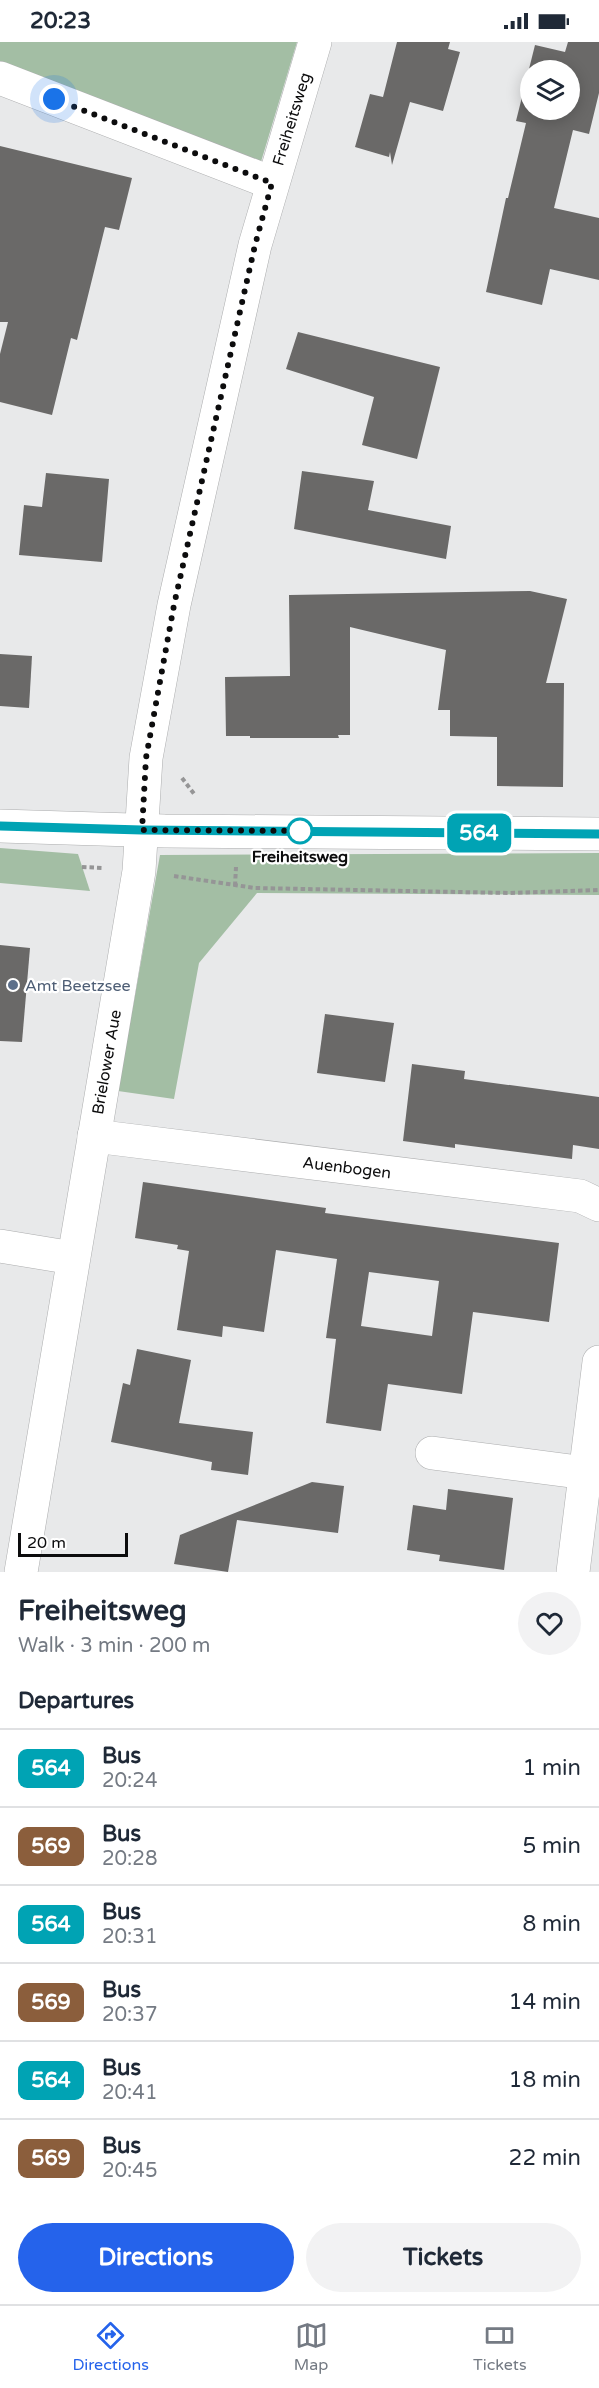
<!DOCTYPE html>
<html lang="en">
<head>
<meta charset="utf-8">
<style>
  :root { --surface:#fff; --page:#f2f2f3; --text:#1f2937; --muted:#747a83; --line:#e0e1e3; --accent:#2563eb }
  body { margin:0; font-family:"Varela Round",sans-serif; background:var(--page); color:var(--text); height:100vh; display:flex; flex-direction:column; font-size:22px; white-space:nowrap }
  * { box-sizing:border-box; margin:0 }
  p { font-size:20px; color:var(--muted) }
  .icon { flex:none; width:33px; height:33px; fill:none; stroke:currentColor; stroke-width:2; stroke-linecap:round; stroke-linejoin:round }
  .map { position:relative; height:1530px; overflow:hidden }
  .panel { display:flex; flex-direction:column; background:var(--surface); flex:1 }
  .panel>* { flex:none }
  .badge { padding:0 12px; border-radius:9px; font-size:21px; line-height:39px }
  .tools { position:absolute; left:520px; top:18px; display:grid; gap:12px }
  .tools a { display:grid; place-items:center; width:60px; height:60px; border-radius:50%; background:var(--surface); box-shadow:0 3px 15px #0003; font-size:30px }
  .scale { position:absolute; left:18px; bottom:15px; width:110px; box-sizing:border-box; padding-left:6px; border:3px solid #0c0c0d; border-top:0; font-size:16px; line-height:21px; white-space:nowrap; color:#0c0c0d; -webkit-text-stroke:4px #fff; paint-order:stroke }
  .you { position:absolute; width:30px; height:30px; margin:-15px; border:4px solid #fff; border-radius:50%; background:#1a73e8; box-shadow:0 0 0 9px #1a73e833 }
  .map>.badge { position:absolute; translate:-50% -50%; box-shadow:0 0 0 3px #fff }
  h2 { padding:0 18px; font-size:22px; line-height:54px }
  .round { display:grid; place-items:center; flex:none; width:63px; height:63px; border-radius:32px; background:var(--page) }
  .head { display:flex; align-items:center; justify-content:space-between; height:102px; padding:0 18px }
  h1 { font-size:28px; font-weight:700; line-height:45px }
  .primary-button { display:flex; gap:12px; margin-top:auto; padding:12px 18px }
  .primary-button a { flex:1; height:69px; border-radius:36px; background:var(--accent); color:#fff; font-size:24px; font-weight:700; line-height:69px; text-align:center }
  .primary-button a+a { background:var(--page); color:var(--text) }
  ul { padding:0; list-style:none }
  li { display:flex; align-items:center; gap:18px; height:78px; padding:0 18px; border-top:2px solid var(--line) }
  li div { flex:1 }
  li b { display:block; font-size:22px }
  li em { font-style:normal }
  li .badge { min-width:66px; font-weight:700; text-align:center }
  .status { display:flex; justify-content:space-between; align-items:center; height:42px; padding:0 30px; background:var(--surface); direction:ltr }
  .status svg { height:16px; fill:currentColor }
  .menu { display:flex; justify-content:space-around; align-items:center; height:84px; border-top:2px solid var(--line); background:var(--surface); font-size:16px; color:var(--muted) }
  .menu a { display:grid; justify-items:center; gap:3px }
  .menu .on { color:var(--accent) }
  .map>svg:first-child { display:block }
</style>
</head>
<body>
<div class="status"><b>20:23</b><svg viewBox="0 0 49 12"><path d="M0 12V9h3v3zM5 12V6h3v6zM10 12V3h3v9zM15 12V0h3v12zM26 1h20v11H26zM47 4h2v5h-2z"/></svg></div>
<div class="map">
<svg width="599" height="1530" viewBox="0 0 599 1530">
  <rect width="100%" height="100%" fill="#e8e9ea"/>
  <!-- green -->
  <g fill="#a3bea4">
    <polygon points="0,0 297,0 260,123 0,24"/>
    <polygon points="0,806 78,812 90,849 0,841"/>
    <polygon points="599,811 599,853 257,851 199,921 174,1057 118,1049 160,813"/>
  </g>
  <!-- building -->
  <g fill="#6a6968" fill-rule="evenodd">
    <polygon points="397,0 450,0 448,7 460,10 443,69 410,60 392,123 390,110 389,115 355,105 370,52 383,55"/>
    <path d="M568,0H599V51L589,92L573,88L554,166L599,176V238L550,227L542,263L486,250L506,156H508L526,81L516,79L535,3L565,10ZM531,28H570V68H531Z"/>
    <polygon points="0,104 132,136 119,188 105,185 77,298 71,296 52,373 0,360 0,312 8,280 0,280"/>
    <polygon points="298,290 440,325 417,417 362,403 374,355 286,327"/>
    <polygon points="302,429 374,439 368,468 451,484 446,517 294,487"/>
    <polygon points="46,431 109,437 102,520 19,513 24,463 42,465"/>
    <polygon points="530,549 567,557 546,641 564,641 563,745 497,744 497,695 450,694 450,668 438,668 446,608 350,585 350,693 338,693 339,696 250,696 250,694 226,694 225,635 290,634 289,553"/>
    <polygon points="0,612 32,614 29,666 0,664"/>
    <polygon points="0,903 30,906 22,1000 0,999"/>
    <polygon points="325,972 394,981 385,1040 317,1031"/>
    <polygon points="412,1022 465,1029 464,1037 599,1055 599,1107 573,1103 572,1117 455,1102 455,1106 403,1099"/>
    <path d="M143,1140L326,1166L325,1171L559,1201L549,1280L473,1270L462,1352L388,1342L381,1389L326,1381L336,1297L326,1296L337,1217L276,1208L264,1290L223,1284L222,1295L177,1288L189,1209L177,1207L178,1203L135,1196ZM369,1230L439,1239L432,1294L361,1284Z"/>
    <polygon points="137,1307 191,1318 179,1381 253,1390 248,1433 211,1428 212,1420 111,1400 123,1341 130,1343"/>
    <polygon points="312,1440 344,1444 338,1491 237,1478 228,1530 174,1522 180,1493"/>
    <polygon points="448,1447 513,1456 504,1528 439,1519 440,1513 407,1508 413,1463 446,1468"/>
  </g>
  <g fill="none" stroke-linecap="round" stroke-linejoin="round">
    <!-- minor casing -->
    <g stroke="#acadae" stroke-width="34">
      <g id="minor">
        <polyline points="0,36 272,141"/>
        <polyline points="94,1094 580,1154 599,1163"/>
        <polyline points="0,1204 73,1216"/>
        <polyline points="432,1411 586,1431"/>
        <polyline points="21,1530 139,829 146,716 174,563 255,203 315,0"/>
        <polyline points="573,1530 599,1320"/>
      </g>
    </g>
    <!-- major casing -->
    <g stroke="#acadae" stroke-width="34">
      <polyline id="major" points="0,784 165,789 599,792"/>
    </g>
    <!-- path -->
    <g stroke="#959596" stroke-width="4" stroke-dasharray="4.5 3" stroke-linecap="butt">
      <polyline points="182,736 195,753"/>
      <polyline points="82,825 104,826"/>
      <polyline points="174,834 255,846 510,851 599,848"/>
      <polyline points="235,844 236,825"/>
    </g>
    <!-- minor -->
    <use href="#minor" stroke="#fff" stroke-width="33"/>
    <!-- major -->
    <use href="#major" stroke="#fff" stroke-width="33"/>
  </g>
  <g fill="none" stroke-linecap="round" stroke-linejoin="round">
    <!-- line casing -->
    <g stroke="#fff" stroke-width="14">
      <polyline id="line" points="0,784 142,788 599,792"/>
    </g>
    <!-- line -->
    <use href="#line" stroke="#00a3b4" stroke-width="9"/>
    <!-- walk -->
    <polyline stroke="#0c0c0d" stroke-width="6" stroke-dasharray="0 10.8" points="54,57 272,141 255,203 174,563 146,716 142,788 309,789 300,789"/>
  </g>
  <!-- markers -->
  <circle fill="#fff" stroke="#00a3b4" stroke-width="3" cx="300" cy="789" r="12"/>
  <circle fill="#5c6f8a" stroke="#fff" stroke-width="2" cx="13" cy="943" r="6"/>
  <g text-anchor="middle" stroke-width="4.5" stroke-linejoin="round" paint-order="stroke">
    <!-- street labels -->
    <g font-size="16" fill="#0c0c0d" stroke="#fff">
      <text transform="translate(291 77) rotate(-73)" y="6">Freiheitsweg</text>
      <text transform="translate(106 1020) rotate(-80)" y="6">Brielower Aue</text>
      <text transform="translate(347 1125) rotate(7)" y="6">Auenbogen</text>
    </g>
    <!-- stop labels -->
    <g font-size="16" font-weight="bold" fill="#0c0c0d" stroke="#fff">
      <text x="300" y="820">Freiheitsweg</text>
    </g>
    <!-- service labels -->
    <g font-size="16" fill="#4e5e75" stroke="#fff" text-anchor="start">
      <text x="25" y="949">Amt Beetzsee</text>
    </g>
  </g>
</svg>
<div class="tools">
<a><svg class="icon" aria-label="layers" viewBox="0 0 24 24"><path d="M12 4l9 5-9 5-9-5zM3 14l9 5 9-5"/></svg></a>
</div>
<div class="scale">20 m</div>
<div class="you" style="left:54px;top:57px"></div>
<b class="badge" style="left:479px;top:791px;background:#00a3b4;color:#fff">564</b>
</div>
<section class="panel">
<div class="head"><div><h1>Freiheitsweg</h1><p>Walk · 3 min · 200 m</p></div><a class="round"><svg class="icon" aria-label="heart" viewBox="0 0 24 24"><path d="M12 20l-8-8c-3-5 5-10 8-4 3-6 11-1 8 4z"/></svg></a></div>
<h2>Departures</h2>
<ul>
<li><span class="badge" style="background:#00a3b4;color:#fff">564</span><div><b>Bus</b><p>20:24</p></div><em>1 min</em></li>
<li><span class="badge" style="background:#8b5e3c;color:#fff">569</span><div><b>Bus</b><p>20:28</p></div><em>5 min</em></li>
<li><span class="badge" style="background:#00a3b4;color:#fff">564</span><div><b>Bus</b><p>20:31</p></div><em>8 min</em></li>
<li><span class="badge" style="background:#8b5e3c;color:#fff">569</span><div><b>Bus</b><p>20:37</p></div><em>14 min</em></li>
<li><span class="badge" style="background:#00a3b4;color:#fff">564</span><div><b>Bus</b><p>20:41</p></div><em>18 min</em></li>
<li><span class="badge" style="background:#8b5e3c;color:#fff">569</span><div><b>Bus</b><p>20:45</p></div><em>22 min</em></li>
</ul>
<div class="primary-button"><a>Directions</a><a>Tickets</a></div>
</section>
<nav class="menu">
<a class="on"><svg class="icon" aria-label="directions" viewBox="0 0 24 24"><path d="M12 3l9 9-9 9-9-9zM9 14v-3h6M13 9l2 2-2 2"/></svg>Directions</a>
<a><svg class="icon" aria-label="map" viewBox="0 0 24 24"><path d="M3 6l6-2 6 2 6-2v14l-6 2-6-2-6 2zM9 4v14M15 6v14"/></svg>Map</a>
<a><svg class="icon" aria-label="tickets" viewBox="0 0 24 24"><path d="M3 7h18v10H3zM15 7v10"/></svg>Tickets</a>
</nav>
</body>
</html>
